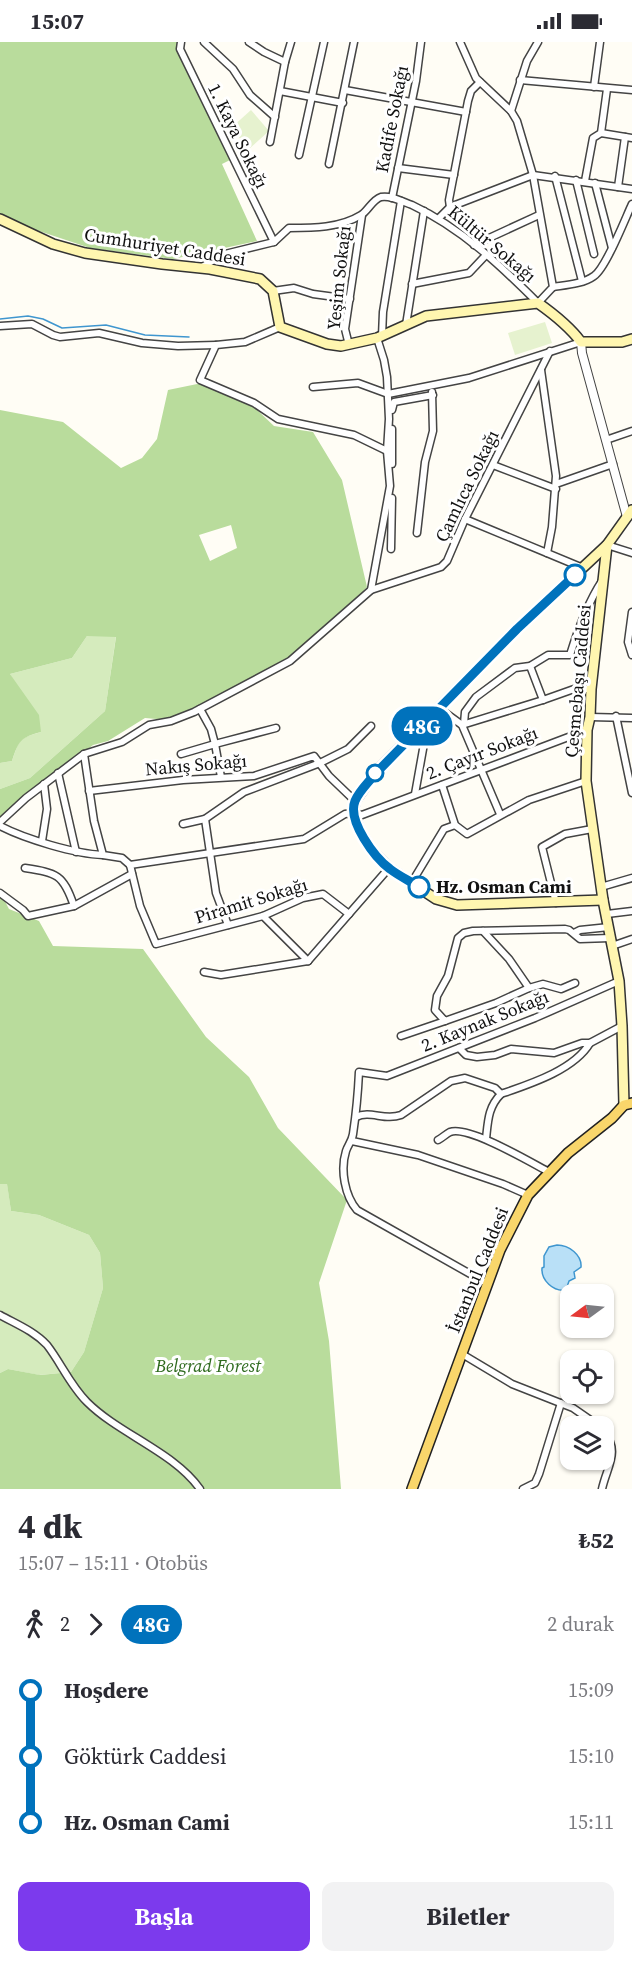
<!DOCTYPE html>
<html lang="tr">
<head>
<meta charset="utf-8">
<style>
  :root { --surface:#fff; --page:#f2f2f3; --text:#2b2b33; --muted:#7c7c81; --accent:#7c3aed }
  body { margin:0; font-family:"Source Serif 4",serif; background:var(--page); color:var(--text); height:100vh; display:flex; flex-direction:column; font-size:22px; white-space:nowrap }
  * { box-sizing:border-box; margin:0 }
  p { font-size:20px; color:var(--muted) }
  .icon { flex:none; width:33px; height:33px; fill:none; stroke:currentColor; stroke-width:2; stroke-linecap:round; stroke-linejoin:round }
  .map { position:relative; height:1447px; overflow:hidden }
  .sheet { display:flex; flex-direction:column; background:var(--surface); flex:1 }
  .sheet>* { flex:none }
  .badge { padding:0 12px; border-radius:20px; font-size:21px; line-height:39px }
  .needle { width:39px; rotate:255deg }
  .fabs { position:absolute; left:560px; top:1242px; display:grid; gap:12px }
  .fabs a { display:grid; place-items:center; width:54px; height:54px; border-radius:12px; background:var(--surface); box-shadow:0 2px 4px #0004; font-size:30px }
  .map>.badge { position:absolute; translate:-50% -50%; box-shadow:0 0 0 3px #fff }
  .legs { display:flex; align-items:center; gap:9px; height:66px; padding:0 18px; font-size:20px }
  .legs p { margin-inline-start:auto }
  .overview { display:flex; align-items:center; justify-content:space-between; height:102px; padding:0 18px }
  h1 { font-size:33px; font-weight:700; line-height:45px }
  .cta { display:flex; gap:12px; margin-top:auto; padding:12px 18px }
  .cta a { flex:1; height:69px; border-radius:12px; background:var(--accent); color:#fff; font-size:24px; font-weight:700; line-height:69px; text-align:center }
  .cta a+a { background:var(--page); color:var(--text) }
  ul { padding:0 18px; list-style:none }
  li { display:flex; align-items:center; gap:21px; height:66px; font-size:22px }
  li i { display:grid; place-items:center; width:9px; height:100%; margin:0 8px; background:currentColor }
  li i::after { content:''; width:15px; height:15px; margin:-8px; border:4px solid; border-radius:50%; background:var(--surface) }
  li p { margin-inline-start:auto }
  li:first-child i { background:linear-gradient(#0000 50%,currentColor 0) }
  li:last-child i { background:linear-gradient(currentColor 50%,#0000 0) }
  .status { display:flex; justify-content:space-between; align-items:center; height:42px; padding:0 30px; background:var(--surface); direction:ltr }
  .status svg { height:16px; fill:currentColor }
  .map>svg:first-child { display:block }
</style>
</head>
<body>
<div class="status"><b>15:07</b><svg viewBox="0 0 49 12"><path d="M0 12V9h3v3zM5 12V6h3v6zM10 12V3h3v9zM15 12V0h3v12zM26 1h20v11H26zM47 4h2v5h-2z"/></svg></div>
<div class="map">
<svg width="632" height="1447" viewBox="0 0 632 1447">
  <rect width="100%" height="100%" fill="#fffdf5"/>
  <!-- green -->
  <g fill="#d5ebbd">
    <path d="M87,594H116L105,669L30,736L0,747V721L12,719C20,696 18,697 41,690L10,632L72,616Z"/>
    <polygon points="7,1141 11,1169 39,1173 89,1193 100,1211 103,1246 84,1310 71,1330 39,1333 8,1327 0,1331 0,1142"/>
  </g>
  <!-- forest -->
  <g fill="#b9dc9c" fill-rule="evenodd">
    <polygon points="0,0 180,0 232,117 222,122 257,199 173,217 90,206 0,176"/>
    <path d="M202,341L255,366L274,384L313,390L342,438L367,545L335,581L287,618L207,663L168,678L145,676L108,699L93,703L29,755L0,782V747L30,736L105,669L116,595L87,594L72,616L10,632L39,673L41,690C20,696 19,698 12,719L0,721V368L63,380L121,426L142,416L157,397L168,348ZM231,483L237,506L210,519L199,493Z"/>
    <polygon points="0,850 9,867 39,879 53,904 143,907 206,995 249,1035 278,1086 347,1158 319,1241 329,1299 341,1447 0,1447 0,1331 8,1327 40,1333 71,1330 84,1310 103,1246 100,1211 89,1193 39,1173 11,1169 7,1142 0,1142"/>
  </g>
  <!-- pitch -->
  <g fill="#e6f2cf">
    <polygon points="251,68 269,89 249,107 231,86"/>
    <polygon points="545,280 552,301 515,313 508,291"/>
  </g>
  <!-- water -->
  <path fill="#b9e0f7" stroke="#3f96cf" stroke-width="1.5" d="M557,1203C569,1203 582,1213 581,1225L574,1230L575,1236L569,1239L566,1248C553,1250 541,1238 542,1226L544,1225V1214L549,1205Z"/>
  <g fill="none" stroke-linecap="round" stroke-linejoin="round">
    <!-- stream -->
    <polyline stroke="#3f96cf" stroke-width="1.5" points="0,277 28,274 43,277 62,286 106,283 145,293 189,295"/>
    <!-- minor casing -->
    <g stroke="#444" stroke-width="9">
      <g id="minor">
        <polyline points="181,0 180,7 274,200"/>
        <polyline points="204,0 233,27 250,53 275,75"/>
        <polyline points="249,0 264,10 285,20"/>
        <polyline points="520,38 632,48"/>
        <polyline points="594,45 600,0"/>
        <polyline points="345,48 466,70"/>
        <polyline points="280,49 343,61"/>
        <polyline points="511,69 527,19 538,0"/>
        <polyline points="601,91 632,96"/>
        <polyline points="270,100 285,20 291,0"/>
        <polyline points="299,113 324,0"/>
        <polyline points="329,122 354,0"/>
        <polyline points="398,126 454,133"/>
        <polyline points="555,134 582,239"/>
        <polyline points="576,138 594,212"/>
        <polyline points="585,139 593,96 601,91 607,47"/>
        <polyline points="595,141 612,206"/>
        <polyline points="618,145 625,95"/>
        <polyline points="392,156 416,39 421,0"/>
        <polyline points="450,165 449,158 468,59 471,49 480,40"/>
        <polyline points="439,176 450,165 533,133 632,147"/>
        <polyline points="474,203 539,173"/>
        <path d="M200,226L225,212L274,200L289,186C313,186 340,186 361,173C368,169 372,158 381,155C391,153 403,160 412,163C461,186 500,223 538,261L553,245L533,133L517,79L511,69L476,36L460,0"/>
        <polyline points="412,242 469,231 486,213"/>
        <path d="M553,245C566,243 583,242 594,234C606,226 625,177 632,162"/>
        <polyline points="273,249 294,246 313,252 350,257"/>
        <polyline points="406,283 424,169"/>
        <polyline points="0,284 32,282 53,293 60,295 99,291 142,301 178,304 216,303"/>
        <polyline points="280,285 245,300 216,303 200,338 254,361 278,377 354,393 387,409"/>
        <polyline points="382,294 383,270 401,159"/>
        <polyline points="349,303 345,287 362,173"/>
        <polyline points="541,328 556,434 552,485 547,511"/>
        <polyline points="313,345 358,341 388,352 469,336 581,300"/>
        <polyline points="392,368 394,360 433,353"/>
        <polyline points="606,398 632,389"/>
        <polyline points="392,422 392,387"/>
        <polyline points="493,423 556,447"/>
        <polyline points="556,442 613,422"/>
        <polyline points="465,477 583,526"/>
        <polyline points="417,491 425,420 433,389 432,350"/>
        <polyline points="607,503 632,511"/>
        <polyline points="391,507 392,456"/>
        <polyline points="371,548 390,444 387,409 389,377 387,335 384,318 377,296"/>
        <polyline points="632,570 628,600 632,613"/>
        <polyline points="530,624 543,658"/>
        <polyline points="200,667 211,687 215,702 276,686"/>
        <polyline points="440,667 462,683 500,772"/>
        <polyline points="616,674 632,751"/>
        <polyline points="590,675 632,676"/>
        <path d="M464,682L465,670L476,655L515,626L530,624L548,613H570C578,587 587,562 602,539"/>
        <polyline points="462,683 543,658 574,647 591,647"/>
        <polyline points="84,712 94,779 103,813 122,816 130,823"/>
        <polyline points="181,712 215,702 221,735"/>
        <polyline points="58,731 76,810"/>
        <polyline points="442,743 455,783 467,792 529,758 586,739"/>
        <polyline points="89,749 183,738 254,734 314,714 329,734 355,759"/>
        <polyline points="415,752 425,696 423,683"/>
        <polyline points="205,777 216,851 228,883"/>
        <polyline points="0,780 26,756 84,712 122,700 149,683 171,679 194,670 290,619 371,548 441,525 447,519 465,477 550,309"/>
        <polyline points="183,782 205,777 244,750 320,721 348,707 371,684"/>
        <path d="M0,784C25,797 75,812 103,813"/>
        <polyline points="42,799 47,767 44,742"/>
        <polyline points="130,823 304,797 345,772 353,771 362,773 587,688"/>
        <polyline points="130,823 140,864 156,902 263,874 303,856 323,852 349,872"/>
        <path d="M25,826C57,831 63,832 74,864"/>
        <polyline points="412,840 444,787 455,783"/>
        <polyline points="601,845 632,836"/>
        <polyline points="0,851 23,868 28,874 74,864 132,832"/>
        <polyline points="556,861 542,805 565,792 592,787"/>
        <polyline points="607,872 632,869"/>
        <polyline points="263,874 308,919"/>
        <polyline points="483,889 509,917 529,946"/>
        <polyline points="574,891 580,888 609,885"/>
        <polyline points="612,904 632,897"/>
        <polyline points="308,919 389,826"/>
        <polyline points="204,930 221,933 308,919"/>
        <polyline points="575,941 561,947 543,942 529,946 496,961 445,979 435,968 437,954 448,934 458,896 464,891 473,889 565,887 569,888 580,897 610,896"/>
        <polyline points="401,994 445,979"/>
        <polyline points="459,1006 466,1013 477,1015 495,1013 511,1007 554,1011 582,1001 590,1001 622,984"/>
        <path d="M356,1075C370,1068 385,1079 401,1073L451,1039L465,1036L495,1046L501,1052"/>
        <path d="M486,1097C488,1079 488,1065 501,1052C530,1042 574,1028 590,1001"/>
        <path d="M438,1098C442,1096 446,1092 450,1090C468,1083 530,1120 549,1130"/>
        <polyline points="352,1099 418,1113 503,1142 528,1153"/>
        <path d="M488,1242L357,1168C345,1154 340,1128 346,1109C348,1103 352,1099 353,1092C356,1072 358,1051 359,1030L387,1034L535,976L619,939"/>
        <path d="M0,1273C16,1282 34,1289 47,1303C61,1321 70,1343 87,1360C119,1392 174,1410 200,1447"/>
        <polyline points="462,1312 512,1342 573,1366 599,1384"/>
        <polyline points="523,1447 535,1441 539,1432 561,1361"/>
        <path d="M602,1447C607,1424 621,1409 603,1389"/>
      </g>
    </g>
    <!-- tertiary casing -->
    <g stroke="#444" stroke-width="10">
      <polyline id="tertiary" points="581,300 582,311 627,475"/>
    </g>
    <!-- secondary casing -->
    <g stroke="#333" stroke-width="12">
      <g id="secondary">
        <path d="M0,177L53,202L85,211L162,222L210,227L260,237L273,249L280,285L327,302L341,304L377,296L426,274L538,261C555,273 569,284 581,300H622L632,297"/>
        <polyline points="607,503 591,647 590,675 587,688 586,739 603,858 619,939 622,984 624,1063"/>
        <polyline points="603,858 457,863 436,857 389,826 372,809 360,789 353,771 355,759 374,732 517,587 607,503 632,468"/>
      </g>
    </g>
    <!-- primary casing -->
    <g stroke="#222" stroke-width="12">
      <polyline id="primary" points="412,1447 500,1208 528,1153 568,1111 612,1076 624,1063 632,1061"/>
    </g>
    <!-- minor -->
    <use href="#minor" stroke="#fff" stroke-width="6"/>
    <!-- tertiary -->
    <use href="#tertiary" stroke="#fff" stroke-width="8"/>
    <!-- secondary -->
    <use href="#secondary" stroke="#fff6b0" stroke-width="9"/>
    <!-- primary -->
    <use href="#primary" stroke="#f9d66b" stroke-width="9"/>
  </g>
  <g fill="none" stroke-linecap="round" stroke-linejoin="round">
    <!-- line-1 casing -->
    <g stroke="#fff" stroke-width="14">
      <path id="line-1" d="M419,845C410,839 399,834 390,827C375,816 347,779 355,759C359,749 369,740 375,732L517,587L575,533"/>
    </g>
    <!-- line-1 -->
    <use href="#line-1" stroke="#0072bc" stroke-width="9"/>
  </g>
  <!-- markers -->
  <g fill="#fff" stroke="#0072bc" stroke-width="3">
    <circle cx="575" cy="533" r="10"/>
    <circle cx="375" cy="731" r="8"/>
    <circle cx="419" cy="845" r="10"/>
  </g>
  <g text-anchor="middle" stroke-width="6" stroke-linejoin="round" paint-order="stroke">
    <!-- street labels -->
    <g font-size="18" fill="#111" stroke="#fff">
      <text transform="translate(392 77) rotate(-79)" y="6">Kadife Sokağı</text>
      <text transform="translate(238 94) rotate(64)" y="6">1. Kaya Sokağı</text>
      <text transform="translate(492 202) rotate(40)" y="6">Kültür Sokağı</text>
      <text transform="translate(165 205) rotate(9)" y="6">Cumhuriyet Caddesi</text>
      <text transform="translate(339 236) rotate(-84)" y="6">Yeşim Sokağı</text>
      <text transform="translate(467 444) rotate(-64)" y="6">Çamlıca Sokağı</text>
      <text transform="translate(578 639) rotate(-85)" y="6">Çeşmebaşı Caddesi</text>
      <text transform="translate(482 711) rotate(-21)" y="6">2. Çayır Sokağı</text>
      <text transform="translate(196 723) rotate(-5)" y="6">Nakış Sokağı</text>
      <text transform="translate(251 859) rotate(-17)" y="6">Piramit Sokağı</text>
      <text transform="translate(485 979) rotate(-22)" y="6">2. Kaynak Sokağı</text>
      <text transform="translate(478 1228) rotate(-68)" y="6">İstanbul Caddesi</text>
    </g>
    <!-- stop labels -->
    <g font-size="18" font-weight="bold" fill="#111" stroke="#fff" text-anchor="start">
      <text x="436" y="851">Hz. Osman Cami</text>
    </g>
    <!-- park labels -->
    <g font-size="18" font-style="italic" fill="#2f6b1f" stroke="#fff">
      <text x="208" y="1330">Belgrad Forest</text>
    </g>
  </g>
</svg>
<div class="fabs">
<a><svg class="needle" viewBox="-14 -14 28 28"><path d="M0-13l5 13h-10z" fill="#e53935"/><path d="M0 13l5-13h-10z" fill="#7c7c81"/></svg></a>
<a><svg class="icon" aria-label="locate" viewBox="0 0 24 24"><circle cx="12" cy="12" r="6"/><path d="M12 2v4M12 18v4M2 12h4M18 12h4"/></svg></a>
<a><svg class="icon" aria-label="layers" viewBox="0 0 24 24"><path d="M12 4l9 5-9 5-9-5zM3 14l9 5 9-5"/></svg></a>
</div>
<b class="badge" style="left:422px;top:684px;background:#0072bc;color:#fff">48G</b>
</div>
<section class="sheet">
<div class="overview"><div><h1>4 dk</h1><p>15:07 – 15:11 · Otobüs</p></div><b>₺52</b></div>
<div class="legs"><svg class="icon" aria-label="walk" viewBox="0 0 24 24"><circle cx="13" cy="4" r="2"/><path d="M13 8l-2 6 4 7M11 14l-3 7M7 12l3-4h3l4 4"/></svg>2<svg class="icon" aria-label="forward" viewBox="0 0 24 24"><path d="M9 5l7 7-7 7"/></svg><b class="badge" style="background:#0072bc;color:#fff">48G</b><p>2 durak</p></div>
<ul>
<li><i style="color:#0072bc"></i><b>Hoşdere</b><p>15:09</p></li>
<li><i style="color:#0072bc"></i><span>Göktürk Caddesi</span><p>15:10</p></li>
<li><i style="color:#0072bc"></i><b>Hz. Osman Cami</b><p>15:11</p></li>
</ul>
<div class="cta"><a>Başla</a><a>Biletler</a></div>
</section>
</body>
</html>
